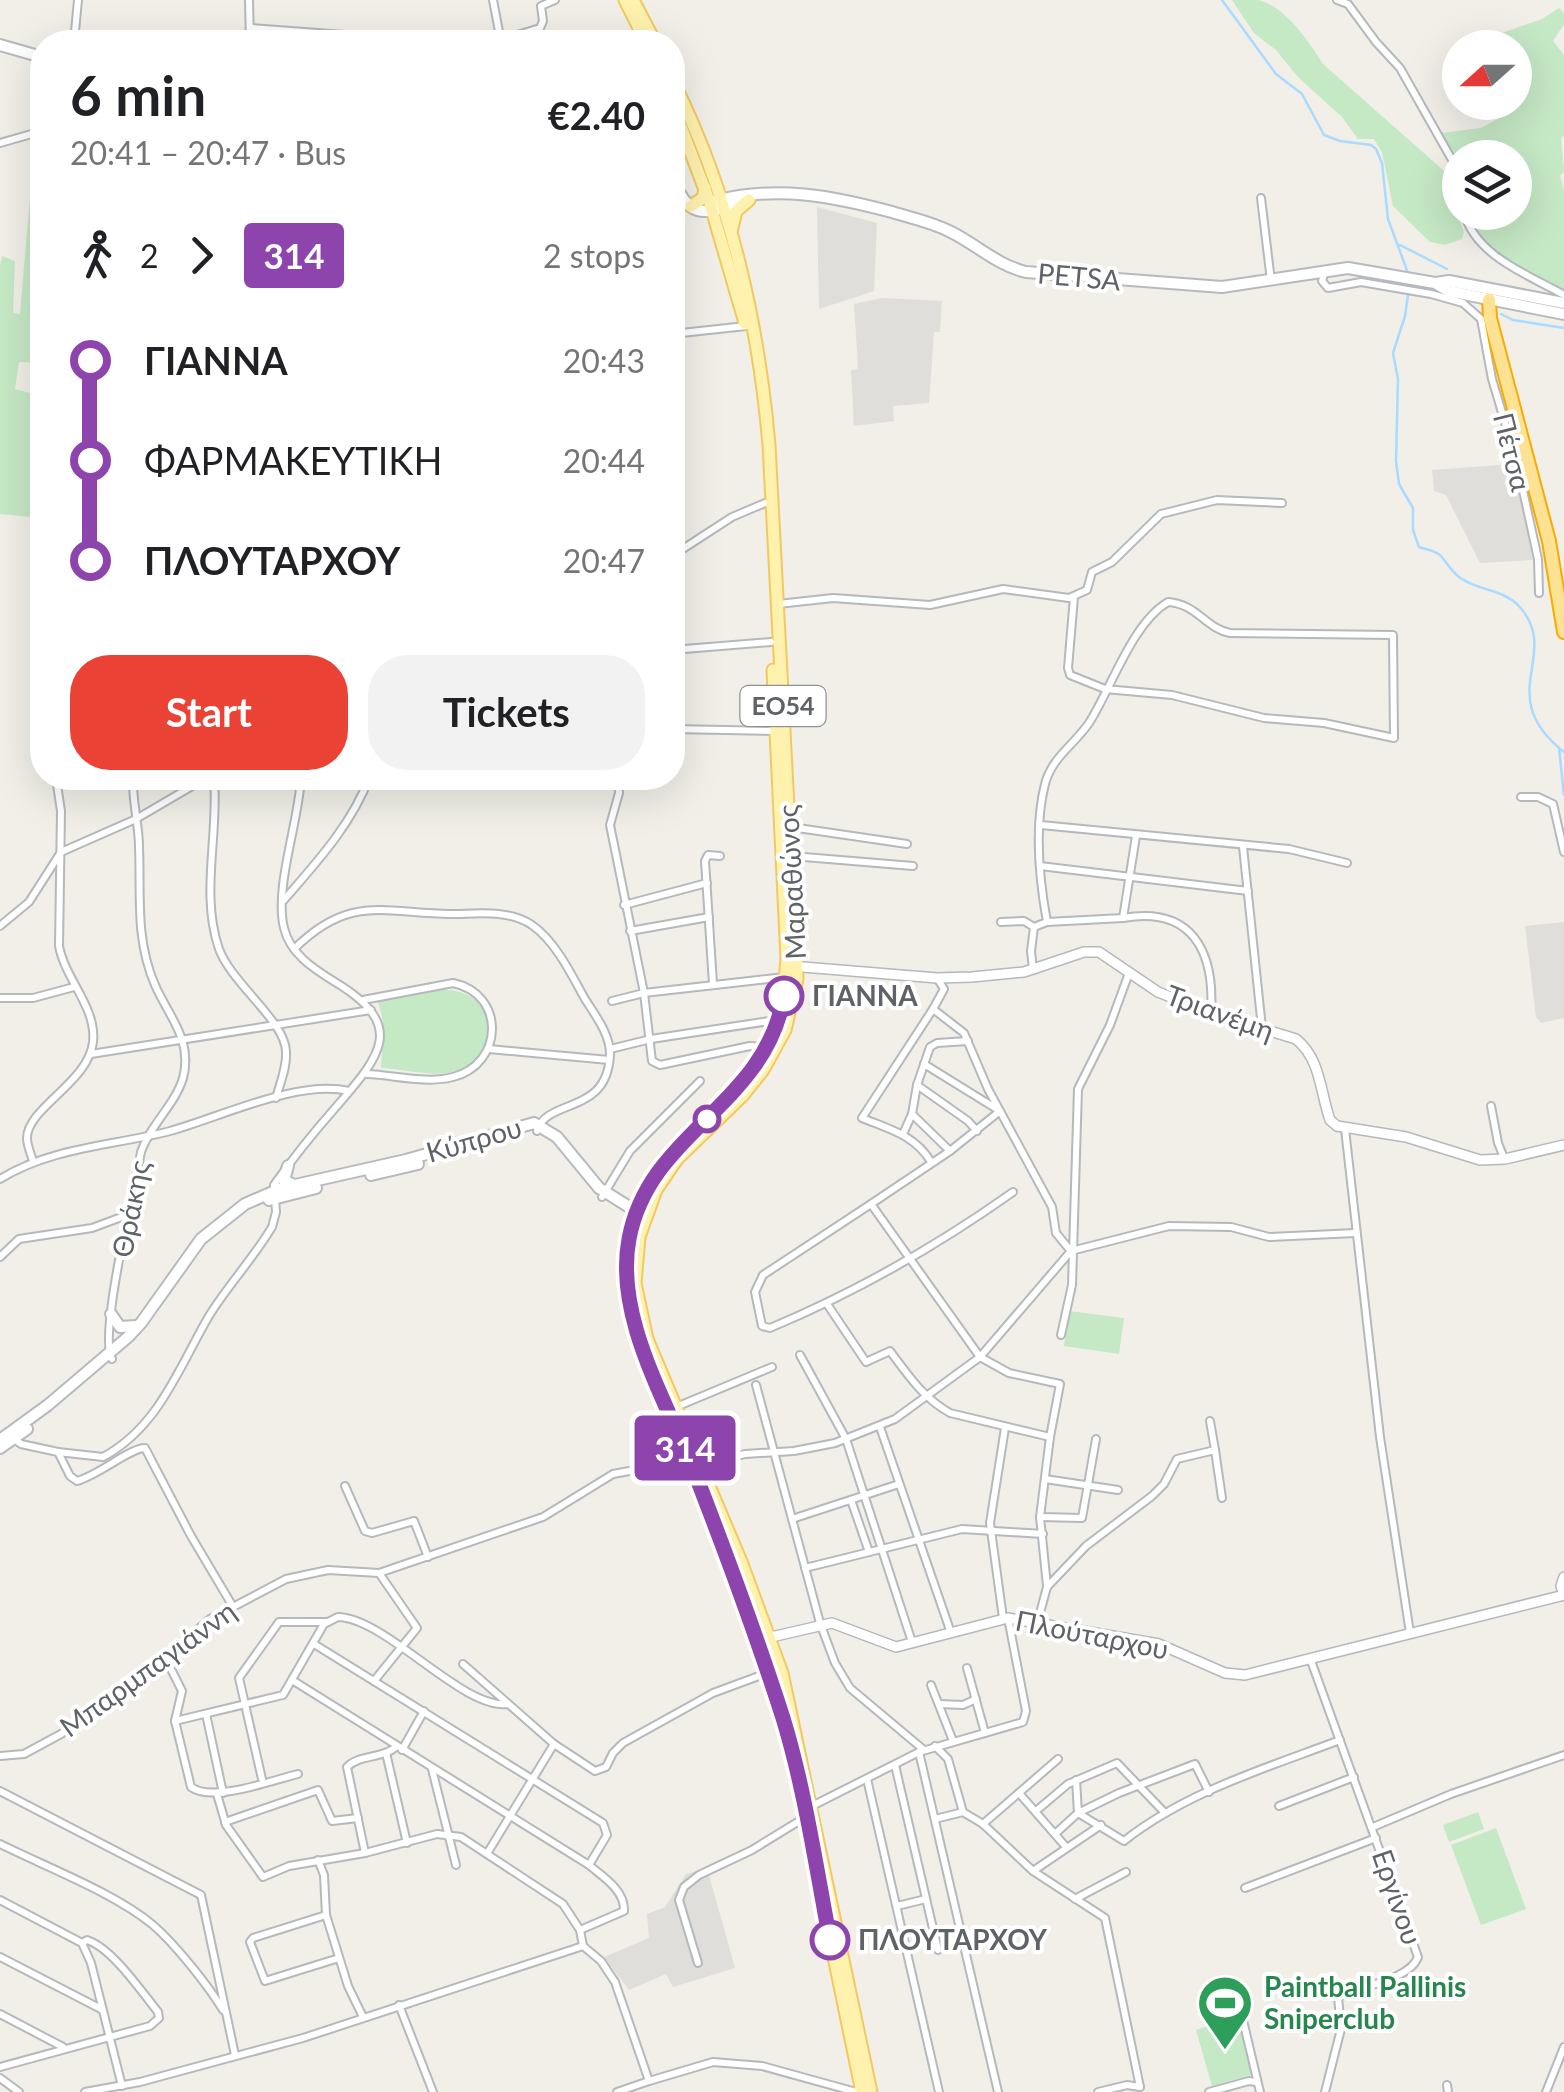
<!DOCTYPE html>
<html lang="en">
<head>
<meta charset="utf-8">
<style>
  :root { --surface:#fff; --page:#f2f2f2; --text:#202124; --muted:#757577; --accent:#ea4335 }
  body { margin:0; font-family:Lato,sans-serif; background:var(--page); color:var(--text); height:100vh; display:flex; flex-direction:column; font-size:38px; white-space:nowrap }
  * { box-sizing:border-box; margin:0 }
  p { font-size:32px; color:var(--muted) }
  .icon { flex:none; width:55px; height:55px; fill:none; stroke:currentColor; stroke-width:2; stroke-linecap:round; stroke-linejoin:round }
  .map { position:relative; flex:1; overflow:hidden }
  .side { position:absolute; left:30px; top:30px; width:655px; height:760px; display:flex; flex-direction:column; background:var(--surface); border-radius:40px; box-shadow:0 10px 40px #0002 }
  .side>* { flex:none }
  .badge { padding:0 20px; border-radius:8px; font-size:35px; line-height:65px }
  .needle { width:65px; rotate:249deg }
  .tools { position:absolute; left:1442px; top:30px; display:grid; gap:20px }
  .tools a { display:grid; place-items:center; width:90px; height:90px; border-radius:50%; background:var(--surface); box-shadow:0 10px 40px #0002; font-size:50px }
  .map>.badge { position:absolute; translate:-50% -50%; box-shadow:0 0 0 5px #fff }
  .legs { display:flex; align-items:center; gap:15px; height:110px; padding:0 40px; font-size:32px }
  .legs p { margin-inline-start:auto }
  .summary { display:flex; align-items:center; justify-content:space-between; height:170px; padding:0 40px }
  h1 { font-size:55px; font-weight:700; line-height:75px }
  .button { display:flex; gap:20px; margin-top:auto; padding:20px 40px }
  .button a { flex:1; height:115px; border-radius:40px; background:var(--accent); color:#fff; font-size:40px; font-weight:700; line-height:115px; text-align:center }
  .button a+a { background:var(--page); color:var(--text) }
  ul { padding:0 40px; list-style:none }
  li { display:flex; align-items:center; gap:35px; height:100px; font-size:38px }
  li i { display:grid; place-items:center; width:15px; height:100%; margin:0 12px; background:currentColor }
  li i::after { content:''; width:25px; height:25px; margin:-12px; border:8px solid; border-radius:50%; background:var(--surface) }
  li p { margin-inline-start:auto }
  li:first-child i { background:linear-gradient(#0000 50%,currentColor 0) }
  li:last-child i { background:linear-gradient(currentColor 50%,#0000 0) }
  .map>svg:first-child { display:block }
</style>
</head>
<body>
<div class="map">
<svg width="1564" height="2092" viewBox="0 0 1564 2092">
  <rect width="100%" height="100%" fill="#f1efe8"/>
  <!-- industrial -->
  <g fill="#e0deda">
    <polygon points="817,207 877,223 874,291 819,309"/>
    <polygon points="882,298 942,301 940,332 934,332 929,403 893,406 894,421 854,426 851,370 858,369 854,304"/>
    <polygon points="1513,464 1533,560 1480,563 1446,495 1434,491 1432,470"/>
    <polygon points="1564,922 1564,1018 1541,1023 1536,1017 1525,926"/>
    <polygon points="707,1868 735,1968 673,1987 666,1974 629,1990 604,1957 649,1938 647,1914 665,1907 686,1874"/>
  </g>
  <!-- green -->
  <g fill="#c5e8c5">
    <path d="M1232,0C1240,0 1250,0 1258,0C1285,6 1309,42 1323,64L1460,185L1457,212L1464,232L1462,239L1445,245L1430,242L1393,206L1382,152L1374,139H1358L1342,117L1298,77L1276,50L1254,33Z"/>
    <path d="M1559,8L1564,13V24L1553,41L1564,55V136L1561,138L1564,172L1560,176L1564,191V291C1531,270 1479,255 1468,213L1515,212V158H1460V168L1440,133L1481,128L1519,107L1515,102V48L1482,47L1479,41L1542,19Z"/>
    <polygon points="42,135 42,363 19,362 15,389 42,396 42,518 0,514 0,266 2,256 15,261 13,313 20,314 35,138"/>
    <path d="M437,990C498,984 507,1058 452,1072C431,1077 403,1069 381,1068C382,1045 387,1022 377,1001Z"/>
    <polygon points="1069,1311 1124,1318 1119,1354 1064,1346"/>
    <polygon points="1478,1812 1484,1829 1449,1842 1443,1825"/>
    <polygon points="1496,1828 1526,1909 1481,1925 1451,1845"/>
    <polygon points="1237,2016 1254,2074 1212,2086 1196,2030"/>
  </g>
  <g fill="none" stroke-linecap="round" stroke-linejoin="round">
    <!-- stream -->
    <g stroke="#aadaff" stroke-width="2.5">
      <polyline points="1222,0 1276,74 1302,94 1324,135 1340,141 1371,145 1376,149 1382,163 1388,219 1408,273"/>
      <polyline points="1400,245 1447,269"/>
      <path d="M1410,281L1405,316L1393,353L1398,379L1396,461L1399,484L1413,508V530L1419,547C1427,550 1435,550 1441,556C1448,564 1452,573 1462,579C1480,591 1502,589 1518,605C1564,654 1491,694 1564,752"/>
      <polyline points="1501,314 1513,320 1564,328"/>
      <polyline points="1559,748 1564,795"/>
    </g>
    <!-- minor casing -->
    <g stroke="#b5b8bc" stroke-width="10">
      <g id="minor">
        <polyline points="249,0 250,42"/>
        <polyline points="493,0 501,42"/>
        <polyline points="1337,0 1348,4 1376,42 1400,68 1460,174"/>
        <polyline points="251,28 438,42"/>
        <polyline points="74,42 78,0"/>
        <polyline points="505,42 514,36 540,28 543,21 541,6 555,0"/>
        <polyline points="0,143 42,131"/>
        <polyline points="1261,198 1271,281"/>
        <path d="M1464,212C1475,256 1529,275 1564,295"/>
        <polyline points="1325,271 1322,281 1328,288 1361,282 1431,294 1463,303 1481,319 1492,379 1517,463 1538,559 1539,593"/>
        <polyline points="672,334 746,326"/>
        <polyline points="672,556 732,517 765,503"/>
        <polyline points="778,604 833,598 930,605 1003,589 1069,598 1087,590 1092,572 1112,562 1161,514 1217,500 1282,503"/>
        <polyline points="672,650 771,642"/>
        <polyline points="672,729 776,731"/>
        <path d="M214,778C219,834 200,894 219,949C232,984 286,1022 286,1052C287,1068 280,1083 276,1098"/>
        <polyline points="618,778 619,793 610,825 644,993 652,1061 660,1065 750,1046 768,1047"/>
        <polyline points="1521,797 1538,797 1553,804 1564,852"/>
        <polyline points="1041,825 1289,849 1347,863"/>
        <polyline points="791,827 907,844"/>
        <polyline points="1243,847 1262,1028"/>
        <polyline points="792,856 913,866"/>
        <polyline points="1040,866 1248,891"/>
        <path d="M284,900C316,863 352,824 369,778"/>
        <polyline points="624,905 707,883"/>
        <path d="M1123,918C1191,906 1215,950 1211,1013"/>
        <polyline points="1001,922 1024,921 1034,927"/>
        <path d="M1047,922C1039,878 1034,827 1045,784C1052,757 1074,745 1089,723C1111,689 1132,623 1168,602C1197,604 1205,628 1230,633L1393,635L1394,738L1324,723L1264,718L1172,695L1105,689L1070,675L1068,668L1074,597"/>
        <polyline points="0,926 29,902 61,852 136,819 206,778"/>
        <polyline points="630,931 709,917"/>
        <path d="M294,949C350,894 383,913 450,914C477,914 508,909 532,925C556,942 571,974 585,999C595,1015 610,1034 610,1054C608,1116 547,1097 537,1131"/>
        <polyline points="1033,970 1031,951 1034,927 1047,922 1123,918 1136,836"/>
        <polyline points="937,978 944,989 933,1009 964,1033 988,1089 1052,1207 1056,1233 1070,1250"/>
        <polyline points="713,984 705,861 708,855 720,856"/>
        <polyline points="0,998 33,998 74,987"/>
        <path d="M363,1000L453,983C506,994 504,1064 453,1077C427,1084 394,1075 367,1074"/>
        <polyline points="612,1001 644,993 785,977"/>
        <polyline points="489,1049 609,1060"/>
        <polyline points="610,1049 651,1039 776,1020"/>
        <polyline points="91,1054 371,1010"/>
        <polyline points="917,1085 968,1121 977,1131"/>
        <polyline points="1491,1106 1498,1143 1504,1158"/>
        <polyline points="1345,1129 1380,1437 1410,1633"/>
        <polyline points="903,1134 912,1114"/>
        <polyline points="950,1151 912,1114 917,1085 930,1047 937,1043 968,1041"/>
        <path d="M33,1161C31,1154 27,1146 27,1138C27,1108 89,1082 93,1042C97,1008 65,979 59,946L61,811L56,778"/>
        <path d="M931,1162C915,1135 889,1129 862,1118L933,1009"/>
        <path d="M0,1179C52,1147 112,1146 170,1131C221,1117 298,1079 349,1091"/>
        <polyline points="602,1197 630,1151 700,1081"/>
        <path d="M871,1204L763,1275L755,1292L762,1326L770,1328C856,1292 937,1246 1013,1192"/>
        <polyline points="1071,1251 1169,1226 1231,1227 1269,1237 1355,1233"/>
        <polyline points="0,1257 19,1239 92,1228 127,1215"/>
        <path d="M827,1304L866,1362L890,1351C908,1375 923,1398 950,1413L1050,1437L1060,1384L1009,1373L980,1357L871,1204L950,1151L1000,1111L924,1064"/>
        <polyline points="1061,1335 1072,1285 1078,1089 1110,1025 1129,973"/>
        <polyline points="800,1355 846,1439 912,1642"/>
        <path d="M112,1359C98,1337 135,1186 141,1152C150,1125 175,1105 183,1078C193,1040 169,1017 155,985C135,939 141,895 139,847C139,824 132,801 133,778"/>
        <polyline points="756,1385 820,1623 835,1663 850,1688 924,1750"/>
        <polyline points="676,1407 772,1367"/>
        <polyline points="1210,1421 1215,1450"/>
        <polyline points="880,1427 951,1633"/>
        <path d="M13,1438L21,1444L58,1452L70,1476L77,1481C99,1475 130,1448 145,1448L191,1536L232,1605"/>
        <path d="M58,1452L103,1457C159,1427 179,1367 209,1316C228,1285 253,1259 272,1227L276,1212L274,1185C293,1158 314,1132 336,1107C380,1056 408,1026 335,982C314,969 290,954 284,928C274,888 299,821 301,778"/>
        <polyline points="700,1465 745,1454 794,1451 835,1443 895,1419 980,1357 1071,1251"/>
        <polyline points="1045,1479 1118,1490"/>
        <polyline points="345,1486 365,1531 372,1533 414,1521 428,1557"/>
        <polyline points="851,1500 869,1552"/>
        <polyline points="1040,1517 1082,1518 1096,1439"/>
        <polyline points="792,1519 899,1484"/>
        <polyline points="805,1568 962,1529 1043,1534"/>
        <polyline points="1047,1586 1040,1517 1050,1437"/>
        <polyline points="1003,1618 990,1523 1005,1428"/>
        <polyline points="1037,1624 1047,1587 1086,1546 1152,1496 1164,1484 1177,1459 1215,1450 1222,1498"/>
        <polyline points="314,1644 603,1823 607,1835 589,1865"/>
        <path d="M165,1657L182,1691L175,1721L191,1787C212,1803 273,1780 298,1774"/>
        <path d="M1310,1658L1418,1957C1410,1980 1359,1986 1338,1997L1341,2029L1325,2092"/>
        <polyline points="463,1664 554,1744 595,1771 606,1767 613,1753 623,1743 713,1693 767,1673"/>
        <polyline points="967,1668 985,1733"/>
        <path d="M292,1680L589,1865C603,1877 625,1890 624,1911L580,1930"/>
        <polyline points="374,1681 417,1628 379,1573"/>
        <polyline points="931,1685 953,1741"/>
        <polyline points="939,1704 963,1705 976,1699"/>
        <polyline points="206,1714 223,1793"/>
        <path d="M175,1721L283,1695L324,1624L338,1617C386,1618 462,1709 507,1704"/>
        <polyline points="935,1746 948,1759 963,1812 983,1824 1033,1871 1105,1918 1140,2087"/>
        <polyline points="402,1750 424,1711"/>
        <polyline points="919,1752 998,2092"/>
        <polyline points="386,1753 407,1843"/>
        <polyline points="0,1756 24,1754 61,1734 165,1657 210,1619 286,1579 328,1570 379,1573 543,1517 613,1474 689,1460"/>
        <polyline points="895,1765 938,1950"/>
        <polyline points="432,1769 456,1865"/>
        <polyline points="262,1779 239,1678 279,1622 326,1622"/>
        <polyline points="867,1779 939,2092"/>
        <polyline points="1076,1780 1078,1813 1119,1793 1195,1764 1209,1792"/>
        <polyline points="0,1791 201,1895 235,2055"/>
        <polyline points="1019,1793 1066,1847"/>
        <polyline points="217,1794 226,1825 263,1877 289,1866 365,1853 437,1834 461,1837 563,1904 580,1930 583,1946 601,1961 615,1982 649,2081 713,2062 762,2066 856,2092"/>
        <polyline points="812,1806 919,1752 1023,1722 1026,1711 1008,1618"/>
        <polyline points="1279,1806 1354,1777"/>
        <polyline points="1036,1811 1068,1784 1117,1763 1165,1813"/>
        <polyline points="935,1819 963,1812"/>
        <polyline points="225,1822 318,1790 332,1821 358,1818"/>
        <polyline points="983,1824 1058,1759"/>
        <polyline points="1373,1827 1451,1794 1564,1755"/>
        <path d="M1056,1833L1078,1813L1124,1841C1186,1792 1266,1768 1340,1740"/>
        <path d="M0,1844C46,1867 115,1893 153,1925C175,1944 208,1985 223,2010"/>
        <polyline points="488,1852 554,1744"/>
        <path d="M365,1853L347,1767C360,1754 382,1759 396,1747"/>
        <polyline points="318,1860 324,1875 326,1915"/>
        <polyline points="1033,1871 1101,1825"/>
        <polyline points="1245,1888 1376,1838"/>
        <polyline points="1075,1899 1126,1872"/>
        <path d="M0,1900L82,1943L87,1940C112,1948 141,1991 158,2012L159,2018L150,2026L0,2067"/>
        <polyline points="897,1906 926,1899"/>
        <polyline points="82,1943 91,1963 122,2086"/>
        <polyline points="0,1957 101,2009"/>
        <polyline points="339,1958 265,1981 250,1942 253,1938 326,1915 348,1986 363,2017"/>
        <polyline points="698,1963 679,1900 684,1887 699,1875 752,1850 804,1818"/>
        <polyline points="399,2005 433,2092"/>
        <polyline points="1241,2012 1260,2092"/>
        <polyline points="0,2014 63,2047"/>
        <polyline points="0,2078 19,2092"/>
        <polyline points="1447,2085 1448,2092"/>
        <polyline points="85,2092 140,2082 303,2038 583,1946"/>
        <polyline points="617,2092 649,2081"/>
        <polyline points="1098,2092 1127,2085 1140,2087"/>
        <polyline points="1209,2092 1249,2081 1256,2082"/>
        <polyline points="1546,2092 1564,2047"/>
      </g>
    </g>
    <!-- tertiary casing -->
    <g stroke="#b5b8bc" stroke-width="12">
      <g id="tertiary">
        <path d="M791,966L937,978L972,977L1024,972L1084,952H1099L1158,992L1211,1013L1296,1039C1321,1059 1320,1092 1330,1120L1337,1126L1406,1137L1480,1160L1505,1159L1564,1145"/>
        <polyline points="1564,1595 1561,1586 1564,1577"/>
        <polyline points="767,1638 832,1623 896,1647 1008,1618 1159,1644 1225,1673 1245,1675 1564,1595"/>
      </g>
    </g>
    <!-- secondary casing -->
    <g stroke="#b6babf" stroke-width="14">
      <g id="secondary">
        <polyline points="0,45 42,57"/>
        <path d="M672,176C690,225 707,212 749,200"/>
        <path d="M715,201C777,185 832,196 892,212C911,218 932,222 951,232C977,245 997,265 1026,272L1222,287L1348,268L1435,283L1448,291L1564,314"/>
        <polyline points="1436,283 1449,281 1564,303"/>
        <polyline points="288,1166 284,1180 294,1185"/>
        <polyline points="371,1175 418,1164"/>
        <polyline points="269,1200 316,1188"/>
        <polyline points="111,1314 120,1327 136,1326"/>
        <polyline points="0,1440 48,1405 128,1337 141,1323 201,1239 245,1204 282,1188 406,1160 534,1123 557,1137 599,1188 642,1215"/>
        <polyline points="0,1448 27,1429"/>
      </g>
    </g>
    <!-- primary casing -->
    <g stroke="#f2c960" stroke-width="15">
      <g id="primary">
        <polyline points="625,0 646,42"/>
        <polyline points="633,0 655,42"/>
        <path d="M672,79C729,193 758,319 769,445L797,979L785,1030L763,1070L743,1095L677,1159L656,1190L639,1237L635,1283L647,1339L742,1564L782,1673L871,2092"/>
        <polyline points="672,103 710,203 745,323"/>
        <polyline points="691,206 703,198 705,188"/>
        <polyline points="732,228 736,211 749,200"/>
        <polyline points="770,1044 783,1004 787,959 773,670"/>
        <path d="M634,1323C616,1258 632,1196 678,1147"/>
        <polyline points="667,1405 689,1457"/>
        <polyline points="703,1493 789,1740 862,2092"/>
      </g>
    </g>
    <!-- motorway casing -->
    <g stroke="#f9ab00" stroke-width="16">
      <polyline id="motorway" points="1489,300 1490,318 1549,541 1564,632"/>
    </g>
    <!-- minor -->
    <use href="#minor" stroke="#fff" stroke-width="6"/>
    <!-- tertiary -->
    <use href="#tertiary" stroke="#fff" stroke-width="9"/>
    <!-- secondary -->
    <use href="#secondary" stroke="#fff" stroke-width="10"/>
    <!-- primary -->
    <use href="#primary" stroke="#fff2af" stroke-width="11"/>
    <!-- motorway -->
    <use href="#motorway" stroke="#fde293" stroke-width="12"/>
  </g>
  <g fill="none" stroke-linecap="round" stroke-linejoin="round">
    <!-- line-1 casing -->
    <g stroke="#fff" stroke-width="22">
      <path id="line-1" d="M784,996C765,1107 649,1131 629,1239C614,1318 668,1403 696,1476C727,1556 757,1637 783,1718C805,1790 816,1867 830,1940"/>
    </g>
    <!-- line-1 -->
    <use href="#line-1" stroke="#8e44ad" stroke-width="15"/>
  </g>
  <!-- icons -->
  <defs>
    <g id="stadium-pin" transform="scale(2.875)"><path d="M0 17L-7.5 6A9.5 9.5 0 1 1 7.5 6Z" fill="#2e9e5b" stroke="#fff"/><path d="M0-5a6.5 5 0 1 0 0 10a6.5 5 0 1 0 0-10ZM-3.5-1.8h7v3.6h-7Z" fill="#fff"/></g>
  </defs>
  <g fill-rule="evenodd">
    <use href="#stadium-pin" x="1225" y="2003"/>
  </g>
  <!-- markers -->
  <g fill="#fff" stroke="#8e44ad" stroke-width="5">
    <circle cx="784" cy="996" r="18"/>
    <circle cx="707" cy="1119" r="12"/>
    <circle cx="830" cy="1940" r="18"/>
  </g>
  <g text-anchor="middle" stroke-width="8" stroke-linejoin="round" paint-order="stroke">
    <!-- shield labels -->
    <rect fill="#fff" stroke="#8f9295" stroke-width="2.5" x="740.5" y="686" width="85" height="40" rx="8"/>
    <g font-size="25" font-weight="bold" fill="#5f6368">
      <text x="783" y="715">ΕΟ54</text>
    </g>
    <!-- street labels -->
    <g font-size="28" fill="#5f6368" stroke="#fff">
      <text transform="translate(1079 277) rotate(5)" y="10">PETSA</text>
      <text transform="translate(1512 452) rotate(76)" y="10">Πέτσα</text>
      <text transform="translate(792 882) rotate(-93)" y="10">Μαραθώνος</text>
      <text transform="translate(1220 1013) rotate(20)" y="10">Τριανέμη</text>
      <text transform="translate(474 1140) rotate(-16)" y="10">Κύπρου</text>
      <text transform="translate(131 1209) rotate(-79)" y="10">Θράκης</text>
      <text transform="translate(1092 1635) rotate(11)" y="10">Πλούταρχου</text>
      <text transform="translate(148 1669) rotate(-36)" y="10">Μπαρμπαγιάννη</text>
      <text transform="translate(1397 1897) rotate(71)" y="10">Εργίνου</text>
    </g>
    <!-- stop labels -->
    <g font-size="28" font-weight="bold" fill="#5f6368" stroke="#fff" text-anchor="start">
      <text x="812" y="1006">ΓΙΑΝΝΑ</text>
      <text x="858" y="1950">ΠΛΟΥΤΑΡΧΟΥ</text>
    </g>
    <!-- leisure labels -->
    <g font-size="28" font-weight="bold" fill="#27864d" stroke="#fff" text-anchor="start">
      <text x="1264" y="1997">Paintball Pallinis<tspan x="1264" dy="32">Sniperclub</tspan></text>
    </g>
  </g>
</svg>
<div class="tools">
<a><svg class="needle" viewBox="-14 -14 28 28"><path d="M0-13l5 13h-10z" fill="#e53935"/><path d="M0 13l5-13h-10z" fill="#757577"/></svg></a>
<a><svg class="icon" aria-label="layers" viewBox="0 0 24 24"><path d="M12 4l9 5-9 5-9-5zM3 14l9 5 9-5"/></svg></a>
</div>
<b class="badge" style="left:685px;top:1448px;background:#8e44ad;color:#fff">314</b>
<section class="side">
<div class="summary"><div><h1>6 min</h1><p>20:41 – 20:47 · Bus</p></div><b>€2.40</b></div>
<div class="legs"><svg class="icon" aria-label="walk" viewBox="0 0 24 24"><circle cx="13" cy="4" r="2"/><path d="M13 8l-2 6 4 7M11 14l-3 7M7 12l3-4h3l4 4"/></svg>2<svg class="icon" aria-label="forward" viewBox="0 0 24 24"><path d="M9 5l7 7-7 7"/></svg><b class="badge" style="background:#8e44ad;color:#fff">314</b><p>2 stops</p></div>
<ul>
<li><i style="color:#8e44ad"></i><b>ΓΙΑΝΝΑ</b><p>20:43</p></li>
<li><i style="color:#8e44ad"></i><span>ΦΑΡΜΑΚΕΥΤΙΚΗ</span><p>20:44</p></li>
<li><i style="color:#8e44ad"></i><b>ΠΛΟΥΤΑΡΧΟΥ</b><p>20:47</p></li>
</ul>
<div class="button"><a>Start</a><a>Tickets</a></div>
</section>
</div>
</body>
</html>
